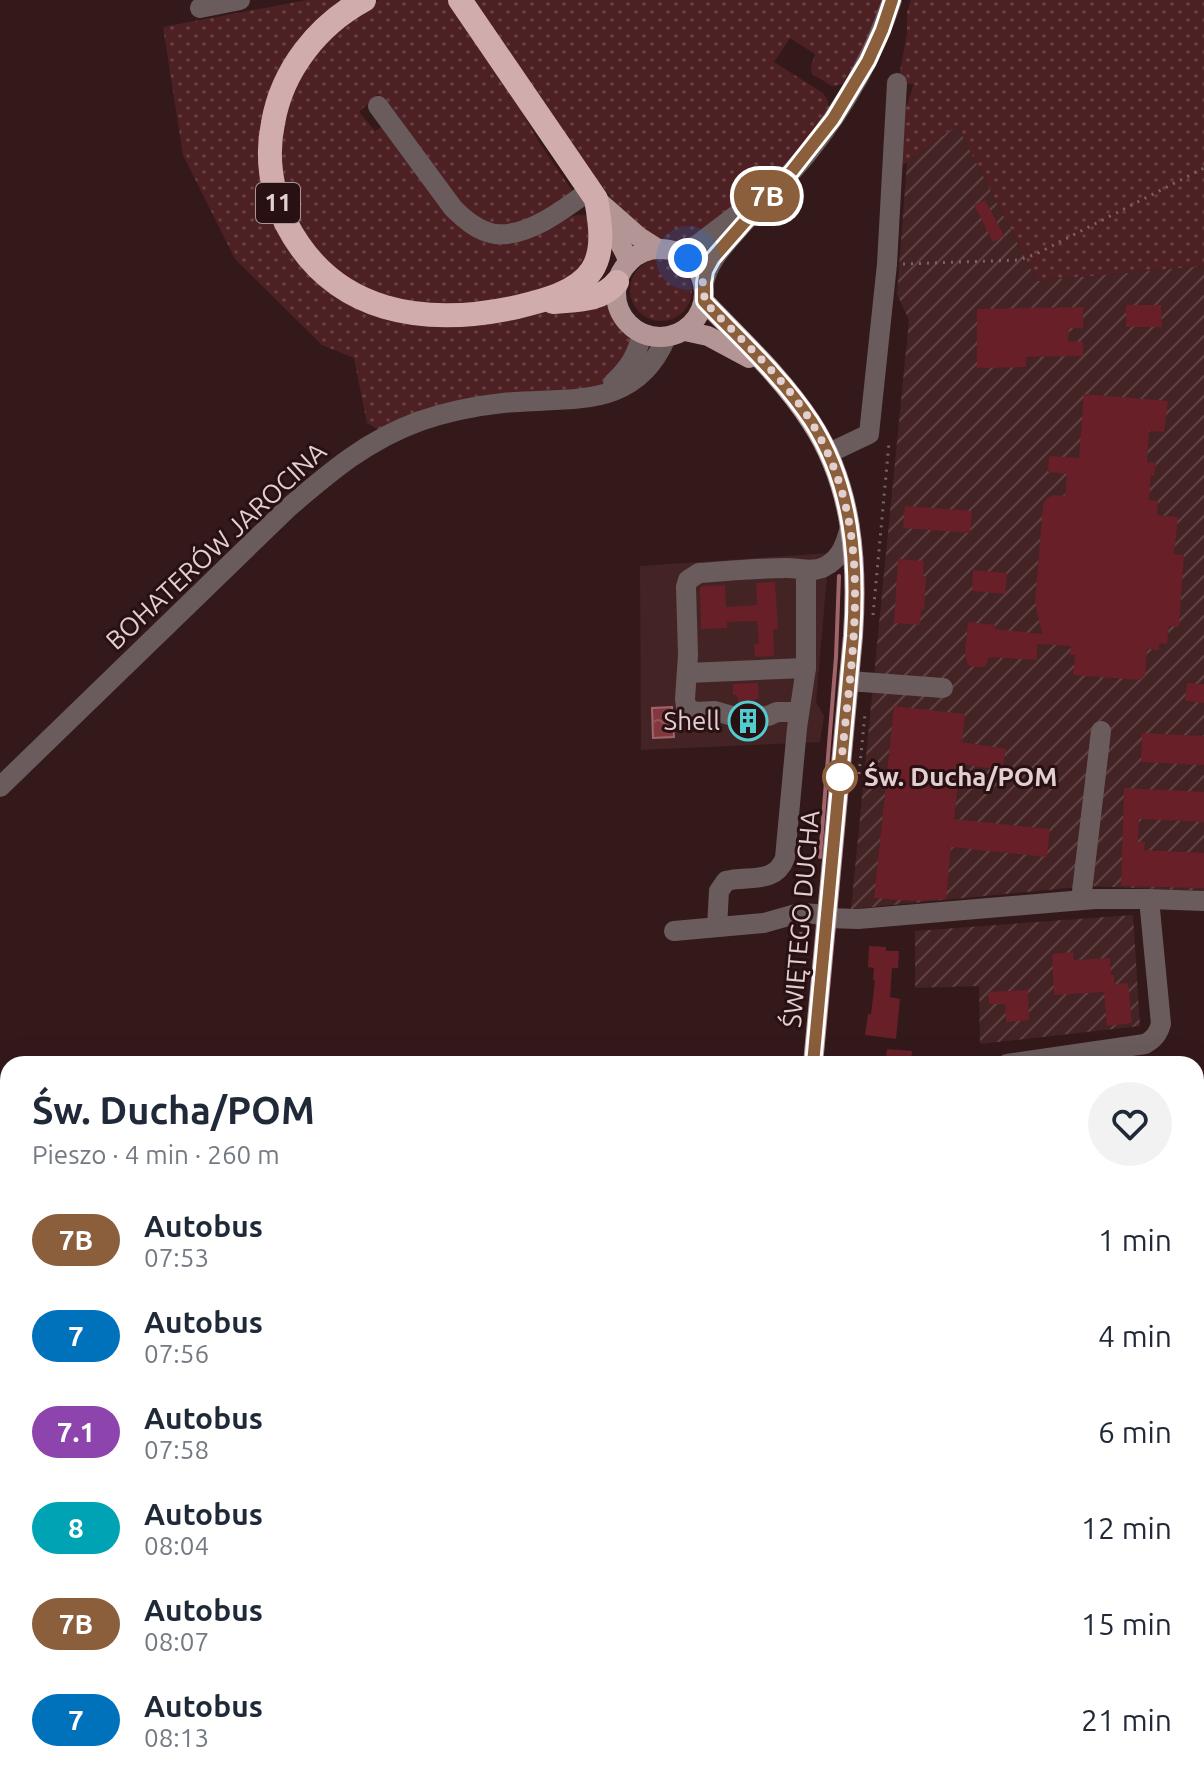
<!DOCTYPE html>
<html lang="pl">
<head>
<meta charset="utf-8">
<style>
  :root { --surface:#fff; --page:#f2f2f3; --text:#1f2937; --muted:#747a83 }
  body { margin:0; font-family:Ubuntu,sans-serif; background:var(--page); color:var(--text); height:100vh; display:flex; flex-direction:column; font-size:30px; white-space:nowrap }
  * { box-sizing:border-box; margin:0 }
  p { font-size:26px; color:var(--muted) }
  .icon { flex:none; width:44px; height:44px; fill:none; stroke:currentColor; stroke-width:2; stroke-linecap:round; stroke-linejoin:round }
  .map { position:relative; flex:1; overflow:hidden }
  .side { position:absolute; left:0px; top:1056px; width:1204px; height:728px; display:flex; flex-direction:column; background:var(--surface); border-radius:24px 24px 0 0; box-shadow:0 8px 32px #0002 }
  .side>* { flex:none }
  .badge { padding:0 16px; border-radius:26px; font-size:28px; line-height:52px }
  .you { position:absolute; width:40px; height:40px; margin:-20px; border:6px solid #fff; border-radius:50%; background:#1a73e8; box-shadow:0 0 0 12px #1a73e833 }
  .map>.badge { position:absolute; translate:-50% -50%; box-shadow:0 0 0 4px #fff }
  .round { display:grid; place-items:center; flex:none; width:84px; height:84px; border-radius:42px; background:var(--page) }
  .head { display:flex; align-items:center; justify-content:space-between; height:136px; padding:0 32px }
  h1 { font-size:38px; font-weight:700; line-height:60px }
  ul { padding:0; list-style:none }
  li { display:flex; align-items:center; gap:24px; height:96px; padding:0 32px }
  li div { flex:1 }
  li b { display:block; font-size:30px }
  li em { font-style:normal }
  li .badge { min-width:88px; font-weight:700; text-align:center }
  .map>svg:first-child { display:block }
</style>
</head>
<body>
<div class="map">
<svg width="1204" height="1784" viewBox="0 0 1204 1784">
  <defs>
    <pattern id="industrial-furrows" width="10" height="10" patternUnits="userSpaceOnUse" patternTransform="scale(2)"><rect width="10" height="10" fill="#442325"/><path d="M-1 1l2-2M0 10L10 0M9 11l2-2" fill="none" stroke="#5f4244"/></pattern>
    <pattern id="grass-dots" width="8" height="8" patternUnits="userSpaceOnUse" patternTransform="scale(2)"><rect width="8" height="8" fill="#4d2024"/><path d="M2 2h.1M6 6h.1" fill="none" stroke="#663f43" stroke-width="1.8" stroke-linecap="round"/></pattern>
    <pattern id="water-ripples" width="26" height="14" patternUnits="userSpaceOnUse" patternTransform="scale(2)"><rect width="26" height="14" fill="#83383f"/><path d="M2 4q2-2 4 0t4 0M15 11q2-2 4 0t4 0" fill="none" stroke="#94545a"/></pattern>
  </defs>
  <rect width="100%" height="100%" fill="#34191b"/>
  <!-- built -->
  <polygon fill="#442325" points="829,553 816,702 824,716 820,742 641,750 640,566"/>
  <!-- industrial -->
  <g fill="url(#industrial-furrows)">
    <polygon points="957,125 1037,281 1204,266 1204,891 1088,886 851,909 909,320 897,294 907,163"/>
    <polygon points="1133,915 1140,1026 980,1044 979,986 915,988 915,931"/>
  </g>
  <!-- grass -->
  <g fill="url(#grass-dots)">
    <path d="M307,0H348L311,27L266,184L358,305L608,300L614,303C619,318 630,329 633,344L606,385L379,430L367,423L354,358L322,345L235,259L183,155L163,27Z"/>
    <path d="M379,0H448L502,76L539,142L575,195V200C553,219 518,237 488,229C477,225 466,216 457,208L378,94L359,112L375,131L385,125L393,129L452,213C486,249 516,246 557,224C568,219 575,212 587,216C598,238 596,265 575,281C563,291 516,297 499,299C473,303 447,308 421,306C331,297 267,218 280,128C288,69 326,25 379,0Z"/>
    <polygon points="473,0 883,0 874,25 846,84 832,86 812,74 811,66 815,54 790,38 774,62 823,93 827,99 830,110 791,161 747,204 685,245 661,243 634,226 591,172"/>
    <polygon points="911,0 1204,0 1204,266 1037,281 957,125 907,163 898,166 905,110 914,84 898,83 907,33 907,12"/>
    <circle cx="661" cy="290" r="31"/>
    <polygon points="984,1776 1136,1776 1133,1784 981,1784"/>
  </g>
  <!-- water -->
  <polygon fill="url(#water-ripples)" stroke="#a0656a" stroke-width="2" points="672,707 674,737 653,738 652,708"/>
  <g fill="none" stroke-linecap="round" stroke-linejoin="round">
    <!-- stream -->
    <polyline stroke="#a0656a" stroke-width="4" points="820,857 836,657 839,576"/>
  </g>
  <!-- building -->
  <g fill="#681f28">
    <polygon points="985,200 1004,236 993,242 974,205"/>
    <polygon points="1126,305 1161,305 1162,327 1126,327"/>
    <polygon points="1083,307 1083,328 1069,328 1068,341 1083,342 1083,356 1026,357 1026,367 977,368 977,309"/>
    <polygon points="1084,394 1168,401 1164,432 1149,431 1147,462 1156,463 1154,476 1151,475 1149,500 1158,501 1157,515 1178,517 1174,554 1184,555 1179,627 1169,626 1167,644 1159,643 1159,650 1147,649 1145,675 1140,680 1073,675 1075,655 1070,655 1071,646 1037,644 1037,660 989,657 986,665 983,667 973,667 968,665 965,655 968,622 995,625 995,629 1042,634 1035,602 1043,505 1046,499 1053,495 1065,496 1067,474 1048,472 1049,456 1079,458"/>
    <polygon points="905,506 972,511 970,533 903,528"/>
    <polygon points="898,559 924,561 923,576 926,576 924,610 921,610 920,625 894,623"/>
    <polygon points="973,570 1007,573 1005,594 972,591"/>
    <polygon points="775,582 778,629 773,629 774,656 755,657 754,644 759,644 757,621 727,622 727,628 701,629 700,588 703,586 725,585 726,607 757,605 756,583"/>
    <polygon points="758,683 759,699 755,699 755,703 739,704 737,695 733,695 733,684"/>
    <polygon points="1187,683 1204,684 1204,703 1185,701"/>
    <polygon points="894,706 965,714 962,742 1006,749 1002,770 960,764 954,819 1050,829 1047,857 951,847 946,899 911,901 874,898"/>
    <polygon points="1142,733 1204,736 1204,765 1141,762"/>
    <polygon points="1124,788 1204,792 1204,822 1139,819 1138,842 1145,842 1144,850 1204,853 1204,888 1121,886"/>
    <polygon points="869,946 886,947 886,951 899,951 898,968 892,968 890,997 900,999 896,1039 865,1035 868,1014 871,1014 875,981 873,980 874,968 868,967"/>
    <polygon points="1073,952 1074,960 1110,958 1111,975 1114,975 1114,984 1128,983 1132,1023 1107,1026 1104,992 1054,995 1052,954"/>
    <polygon points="1028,990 1029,1020 1006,1022 1005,1004 989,1004 988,992"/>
    <polygon points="887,1049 912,1051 911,1064 885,1064"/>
  </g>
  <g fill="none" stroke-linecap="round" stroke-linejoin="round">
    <!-- path -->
    <g stroke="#7d6566" stroke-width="3" stroke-dasharray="2 6" stroke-linecap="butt">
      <polyline points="903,264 1019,260 1036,254 1204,168"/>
      <polyline points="873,615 889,443"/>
      <polyline points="859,774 865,714"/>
      <polyline points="801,932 800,940 806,946"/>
    </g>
    <!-- minor -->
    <g stroke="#6a5c5c" stroke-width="20">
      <polyline points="200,8 240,0"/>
      <path d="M378,106L453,208C465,220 478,231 495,234C527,238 566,208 590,190"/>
      <polyline points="679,253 697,245 743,210"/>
      <path d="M704,283C709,259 725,245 740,227C763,201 789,177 810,150C846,105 874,55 892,0"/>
      <path d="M613,383C629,368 637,355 642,334"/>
      <polyline points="829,453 869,434 887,264 897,83"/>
      <polyline points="687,673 806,668"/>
      <polyline points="849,681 943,688"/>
      <path d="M799,712H777L768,716L736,717L715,711L695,712L686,707L685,699L688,655L686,587L688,580L699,573C728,571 758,568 787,568C800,568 812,573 824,567C841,559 846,543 850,527"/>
      <path d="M0,787L288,508C330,472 367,440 420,421C446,412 475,406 503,403C569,396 634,412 666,338"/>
      <polyline points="1081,900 1101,731"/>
      <path d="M717,927L719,891L726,881C748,875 775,885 785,858L797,728L806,668V570"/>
      <polyline points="674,931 764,923 799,913 816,914 827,918 858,919 1095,899 1149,899 1204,901"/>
      <path d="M1007,1064L1145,1044C1154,1039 1158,1034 1161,1024L1149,899"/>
      <polyline points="0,1543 8,1543"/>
      <polyline points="1196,1764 1204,1766"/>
    </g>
    <!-- major -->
    <g stroke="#b39596" stroke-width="20">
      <polyline points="596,199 639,237 658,249"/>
      <polyline points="604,213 626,255 628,263"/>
      <circle cx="660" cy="293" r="44"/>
      <path d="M704,301C741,340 782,377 811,422C853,486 858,562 853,636L813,1064"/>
      <polyline points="685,331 708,336 749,358"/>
      <polyline points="690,1784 693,1776"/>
    </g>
    <!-- highway -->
    <g stroke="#d0acad" stroke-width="24">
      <path d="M364,0C318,25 282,70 273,123C266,156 271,192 286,223C333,315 426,327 517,307C542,301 577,293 592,270C605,250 600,221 596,199L460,0"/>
      <path d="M553,302C576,300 602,301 617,282"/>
    </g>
  </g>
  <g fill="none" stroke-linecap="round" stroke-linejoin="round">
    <!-- line casing -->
    <g stroke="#fff" stroke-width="18">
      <path id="line" d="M813,1064L853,636C858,562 853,486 811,421C782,377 741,340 704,301V283L706,271L713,258L770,193L792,171L833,119L868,61L882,30L892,0"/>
    </g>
    <!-- line -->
    <use href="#line" stroke="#8b5e3c" stroke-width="12"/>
    <!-- walk -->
    <path stroke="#e2cfcf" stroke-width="8" stroke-dasharray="0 14.4" d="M688,258C700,270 706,284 704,301C741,340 786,379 813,425C879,535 850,657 840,777"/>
  </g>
  <!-- icons -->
  <defs>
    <g id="building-ring" transform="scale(2)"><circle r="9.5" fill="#291012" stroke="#52cdcf" stroke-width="1.5"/><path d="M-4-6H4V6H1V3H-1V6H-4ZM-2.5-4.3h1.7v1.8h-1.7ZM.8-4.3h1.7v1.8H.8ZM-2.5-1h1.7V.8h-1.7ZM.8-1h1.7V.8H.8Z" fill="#52cdcf"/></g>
  </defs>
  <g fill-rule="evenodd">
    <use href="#building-ring" x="748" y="721"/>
  </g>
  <!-- markers -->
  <circle fill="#fff" stroke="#8b5e3c" stroke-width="4" cx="840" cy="777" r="16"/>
  <g text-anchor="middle" stroke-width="6" stroke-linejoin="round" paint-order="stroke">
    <!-- shield labels -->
    <rect fill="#291012" stroke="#aa9696" stroke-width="2" x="256" y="183" width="44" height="40" rx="6"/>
    <g font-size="24" font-weight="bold" fill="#e2cfcf">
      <text x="278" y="211">11</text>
    </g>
    <!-- street labels -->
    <g font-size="26" fill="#e2cfcf" stroke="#291012">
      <text transform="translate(216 546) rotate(-43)" y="9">BOHATERÓW JAROCINA</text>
      <text transform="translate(801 919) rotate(-85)" y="9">ŚWIĘTEGO DUCHA</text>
    </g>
    <!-- poi labels -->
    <g font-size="26" fill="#e2cfcf" stroke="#291012" text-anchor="end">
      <text x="720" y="730">Shell</text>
    </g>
    <!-- stop labels -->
    <g font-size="26" font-weight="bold" fill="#e2cfcf" stroke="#291012" text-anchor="start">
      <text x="864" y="786">Św. Ducha/POM</text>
    </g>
  </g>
</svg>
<div class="you" style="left:688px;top:258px"></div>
<b class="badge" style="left:767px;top:196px;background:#8b5e3c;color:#fff">7B</b>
<section class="side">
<div class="head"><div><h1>Św. Ducha/POM</h1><p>Pieszo · 4 min · 260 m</p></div><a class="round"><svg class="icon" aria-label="heart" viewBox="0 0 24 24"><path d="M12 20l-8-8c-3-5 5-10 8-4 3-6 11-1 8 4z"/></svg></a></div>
<ul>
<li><span class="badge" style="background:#8b5e3c;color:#fff">7B</span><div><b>Autobus</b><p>07:53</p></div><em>1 min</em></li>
<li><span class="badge" style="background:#0072bc;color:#fff">7</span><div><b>Autobus</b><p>07:56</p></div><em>4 min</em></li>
<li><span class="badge" style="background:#8e44ad;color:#fff">7.1</span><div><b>Autobus</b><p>07:58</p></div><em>6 min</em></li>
<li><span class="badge" style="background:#00a3b4;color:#fff">8</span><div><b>Autobus</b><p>08:04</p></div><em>12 min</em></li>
<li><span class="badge" style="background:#8b5e3c;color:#fff">7B</span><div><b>Autobus</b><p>08:07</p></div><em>15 min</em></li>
<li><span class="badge" style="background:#0072bc;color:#fff">7</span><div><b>Autobus</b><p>08:13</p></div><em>21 min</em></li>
</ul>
</section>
</div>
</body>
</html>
